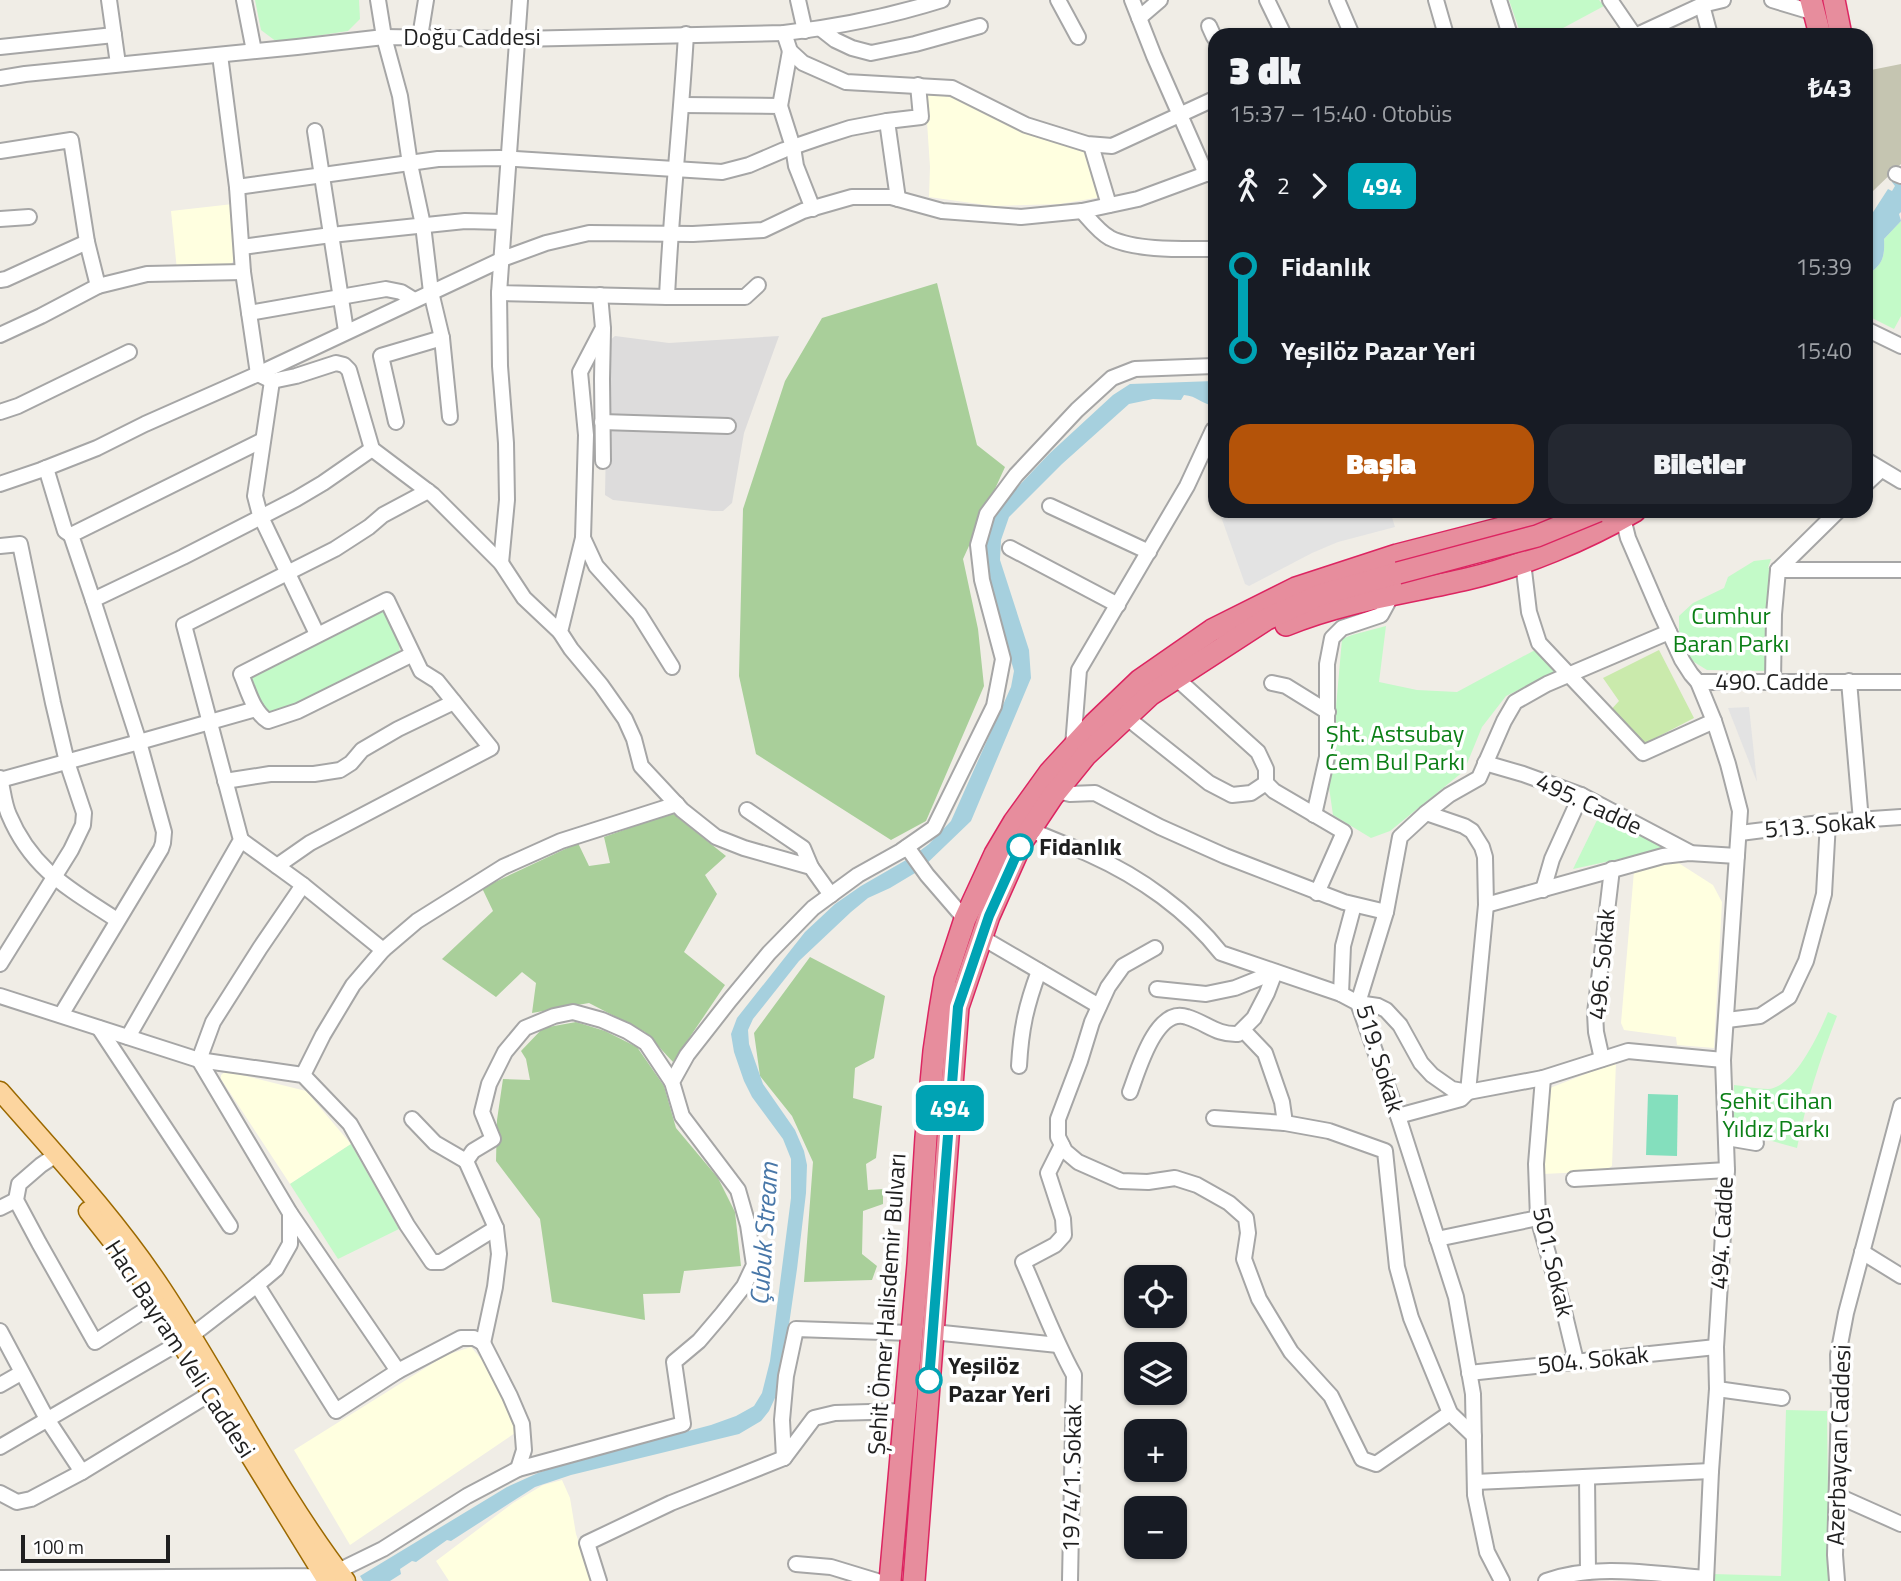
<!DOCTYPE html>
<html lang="tr">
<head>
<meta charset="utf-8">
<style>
  :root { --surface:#171b24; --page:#242831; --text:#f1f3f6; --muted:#9ea1a6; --accent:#b45309 }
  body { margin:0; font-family:"Titillium Web",sans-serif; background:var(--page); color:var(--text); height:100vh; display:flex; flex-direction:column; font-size:26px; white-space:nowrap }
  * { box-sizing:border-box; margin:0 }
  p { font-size:23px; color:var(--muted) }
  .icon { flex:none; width:38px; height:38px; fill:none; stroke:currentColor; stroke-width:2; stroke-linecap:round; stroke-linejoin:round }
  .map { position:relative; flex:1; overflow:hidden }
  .panel { position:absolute; left:1208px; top:28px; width:665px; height:490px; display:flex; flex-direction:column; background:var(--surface); border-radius:21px; box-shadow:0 2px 5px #0004 }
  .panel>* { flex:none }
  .badge { padding:0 14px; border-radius:10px; font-size:24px; line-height:46px }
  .controls { position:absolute; left:1124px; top:1265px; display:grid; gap:14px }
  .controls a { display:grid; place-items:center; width:63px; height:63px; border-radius:14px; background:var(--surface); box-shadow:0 2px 5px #0004; font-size:35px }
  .scale { position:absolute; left:21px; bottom:18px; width:149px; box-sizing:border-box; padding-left:7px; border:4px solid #1f1f1f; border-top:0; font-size:19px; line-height:24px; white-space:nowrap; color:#1f1f1f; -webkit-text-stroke:5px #fff; paint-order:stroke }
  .map>.badge { position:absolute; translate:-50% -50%; box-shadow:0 0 0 4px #fff }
  .legs { display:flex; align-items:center; gap:10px; height:77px; padding:0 21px; font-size:23px }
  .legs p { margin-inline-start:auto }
  .headline { display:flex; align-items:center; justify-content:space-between; height:119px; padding:0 21px }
  h1 { font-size:38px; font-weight:800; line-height:52px }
  .primary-button { display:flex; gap:14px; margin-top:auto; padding:14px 21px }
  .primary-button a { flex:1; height:80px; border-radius:21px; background:var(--accent); color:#fff; font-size:28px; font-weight:800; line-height:80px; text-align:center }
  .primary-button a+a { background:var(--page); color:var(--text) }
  ul { padding:0 21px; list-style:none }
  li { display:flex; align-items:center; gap:24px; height:84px; font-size:26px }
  li i { display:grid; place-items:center; width:10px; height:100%; margin:0 9px; background:currentColor }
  li i::after { content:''; width:18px; height:18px; margin:-9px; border:5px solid; border-radius:50%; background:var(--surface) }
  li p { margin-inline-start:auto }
  li:first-child i { background:linear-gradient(#0000 50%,currentColor 0) }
  li:last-child i { background:linear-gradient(currentColor 50%,#0000 0) }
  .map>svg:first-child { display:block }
</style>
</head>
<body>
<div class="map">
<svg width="1901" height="1581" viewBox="0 0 1901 1581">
  <rect width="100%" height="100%" fill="#f0ede6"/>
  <!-- residential -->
  <polygon fill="#dddcdc" points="615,336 669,343 779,336 744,433 732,503 723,511 713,511 613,500 605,495 608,342"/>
  <!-- education -->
  <g fill="#ffffe0">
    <polygon points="925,92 958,99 1039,138 1087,151 1101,197 1060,204 993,206 929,197 930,167"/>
    <polygon points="233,204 237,256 231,264 177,270 171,211"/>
    <polygon points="1677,862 1713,885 1722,902 1714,1048 1677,1045 1676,1037 1624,1030 1621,1023 1634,871"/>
    <polygon points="1616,1062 1612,1166 1605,1171 1543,1174 1550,1088"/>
    <polygon points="226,1071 306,1091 351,1144 290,1184 221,1079 221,1075"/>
    <polygon points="471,1347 490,1369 516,1425 515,1433 350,1545 294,1450 446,1355"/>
    <polygon points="562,1480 570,1498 576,1534 592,1581 449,1581 436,1561 513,1503 543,1485"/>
  </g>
  <!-- construction -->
  <polygon fill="#c5c5b1" points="1901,64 1901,164 1873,191 1866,196 1866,71"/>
  <!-- grass -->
  <polygon fill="#caeaac" points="1659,650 1694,718 1642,745 1609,712 1619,701 1603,678"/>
  <!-- forest -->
  <g fill="#a9cf9a">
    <polygon points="937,283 977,445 1005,467 963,559 978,629 984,686 926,821 891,840 756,754 739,676 743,509 785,381 822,318"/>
    <polygon points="672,813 726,856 705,875 717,894 684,952 725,985 673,1062 645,1032 589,1003 532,1013 536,983 522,972 496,997 442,959 493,911 482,888 578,843 589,866 610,863 604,837"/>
    <polygon points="810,957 885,996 874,1058 855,1068 853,1098 882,1106 876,1158 866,1164 868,1190 883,1189 883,1204 863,1211 862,1254 877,1266 872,1280 804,1282 813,1162 792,1116 760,1076 754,1033"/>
    <polygon points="576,1022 605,1031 637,1047 664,1086 676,1128 718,1178 735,1212 741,1266 684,1271 680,1293 643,1294 645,1320 552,1302 540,1219 496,1161 497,1120 503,1079 530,1080 526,1059 521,1051 543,1028"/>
  </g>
  <!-- park -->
  <g fill="#c3fac8">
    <polygon points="255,0 359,0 360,19 348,31 277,42 261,30"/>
    <polygon points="1509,0 1599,0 1604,6 1550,35 1521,35"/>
    <path d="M1901,221V316L1894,329L1866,315V275C1882,266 1885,258 1884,239Z"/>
    <polygon points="1771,559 1768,568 1779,564 1769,671 1707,670 1694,662 1688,655 1679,635 1679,616 1693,603 1724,588 1728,577 1754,561"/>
    <polygon points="385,609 399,644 400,654 278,713 265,711 250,676"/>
    <polygon points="1386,626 1379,682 1417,690 1457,692 1535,650 1555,673 1506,696 1482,727 1464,771 1390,831 1371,838 1333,815 1329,787 1342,639 1352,635"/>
    <polygon points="1600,814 1666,849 1573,869"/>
    <path d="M1828,1012L1837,1016C1820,1059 1806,1102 1797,1148L1733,1130L1734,1085C1745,1086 1757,1089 1768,1089C1794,1088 1819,1034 1828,1012Z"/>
    <polygon points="351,1144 399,1229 338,1259 290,1184"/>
    <polygon points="1786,1410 1827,1411 1829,1581 1713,1581 1713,1574 1781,1576"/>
  </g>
  <!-- pitch -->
  <polygon fill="#84dfbd" points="1648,1094 1678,1095 1677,1156 1646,1155"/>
  <!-- parking -->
  <g fill="#e3e3e3">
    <polygon points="1219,511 1390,511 1395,527 1338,542 1312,553 1249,586 1245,584"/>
    <polygon points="1749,707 1757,782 1728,708"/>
  </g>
  <!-- water -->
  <g fill="#a6d0de">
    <path d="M1901,172V212L1899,214L1901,221L1884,239C1885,258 1882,266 1866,275V223L1888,189L1892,191L1895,186L1892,182Z"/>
    <path d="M1214,381V406C1202,404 1197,396 1184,395L1181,400L1153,399L1129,404L1062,464L1009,517L1001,540L1000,560L1029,650L1031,678L971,821L920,870L890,888L868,898L851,912L799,961L753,1019L748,1030L749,1044L763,1084L795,1130L804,1151L807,1165L806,1193L797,1269L780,1387L769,1411L761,1421L739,1434L571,1475L535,1487L451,1541L447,1540L416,1562L412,1561L400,1569L401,1574L390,1581H363L360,1576L507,1487L538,1473L567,1463L711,1425L736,1416L754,1406L762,1393L770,1361L791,1198V1159L783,1139L752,1097L744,1081L734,1052L731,1034L737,1018L805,932L835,904L861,886L913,856L929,844L951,821L1011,687L1014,671L987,577L985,552L987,532L995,511L1049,454L1113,395L1130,384Z"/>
  </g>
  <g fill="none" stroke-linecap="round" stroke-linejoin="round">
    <!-- minor casing -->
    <g stroke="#a6a6a6" stroke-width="18">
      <g id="minor">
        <polyline points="109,0 118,64"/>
        <polyline points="244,0 254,51"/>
        <polyline points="378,0 384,37 400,96 410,164 423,225 431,292 442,338 381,356 396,422"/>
        <polyline points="520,0 499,293 667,297"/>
        <polyline points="798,0 805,31"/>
        <polyline points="1058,0 1078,37"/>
        <polyline points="1132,0 1154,56 1206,174"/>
        <polyline points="1267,0 1284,35"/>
        <polyline points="1337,0 1352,35"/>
        <polyline points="1436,0 1446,35"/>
        <polyline points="1499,0 1510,35"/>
        <polyline points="1610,0 1634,35"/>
        <polyline points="1772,0 1815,13"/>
        <polyline points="1702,5 1710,35"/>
        <polyline points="1139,18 1160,0"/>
        <polyline points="1209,26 1214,37"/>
        <polyline points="821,29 835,40 852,48 871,53 915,44 980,26"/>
        <polyline points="784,33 790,51 803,63 846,82 952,88 1026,125 1087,144 1112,146 1214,99"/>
        <path d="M686,34C681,122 671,209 667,297H745L758,285"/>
        <polyline points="1637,35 1702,5 1723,0"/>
        <polyline points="420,37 426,0"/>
        <polyline points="0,47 114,35"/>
        <polyline points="220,55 237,187 243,272 258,374"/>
        <path d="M0,78L25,74L297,47L384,37L517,39L784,33C837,27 891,16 942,0"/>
        <polyline points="682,105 780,106 793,147 796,166 813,209"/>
        <polyline points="780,106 790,51"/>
        <polyline points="315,131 346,331"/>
        <polyline points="1091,145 1109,205"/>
        <polyline points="0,151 71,140 87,242 6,279 0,280"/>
        <path d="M1214,171L1138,199L1082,211C1090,220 1099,232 1110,238C1136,251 1185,249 1214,249"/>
        <polyline points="1896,174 1901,176"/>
        <polyline points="237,187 438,159 500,158 722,172 749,165 784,150 822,137 850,128 887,121"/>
        <polyline points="898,199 887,121 921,117 918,85"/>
        <polyline points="0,219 29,217"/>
        <polyline points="87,242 98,286 147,274 243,272"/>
        <polyline points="242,247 331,235 465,221 503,222"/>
        <polyline points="499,293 500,366 506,443 507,500 501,563"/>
        <polyline points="600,295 603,328 580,372 586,435 583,538 560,632 571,649 601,685 625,719 634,739 641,766 682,810 716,837 744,848 811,867 831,895"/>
        <polyline points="249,313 386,289 401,292 414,300"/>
        <polyline points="1866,329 1901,346"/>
        <polyline points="603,330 602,379 603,461"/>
        <polyline points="0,335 41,316 98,286"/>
        <polyline points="442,338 450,417"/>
        <polyline points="258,374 272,381 296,376 336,363 344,365 349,370 372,449 433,495 501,563 524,598 560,632"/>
        <polyline points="272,381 255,496 260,515 317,634"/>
        <polyline points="0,412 18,406 129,352"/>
        <polyline points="602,422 728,426"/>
        <polyline points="1866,460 1901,481"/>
        <polyline points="46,468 65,531 71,535"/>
        <polyline points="0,484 41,470 97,448 145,424 258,374 505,258 546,243 589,233 693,234 763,230 803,211 852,197 891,197 942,211 1021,217 1082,211"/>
        <polyline points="1866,484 1881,470"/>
        <polyline points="1050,506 1149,552"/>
        <polyline points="1623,518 1628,538 1659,610 1682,660 1691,674 1698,682 1714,721 1728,764 1740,811 1723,1060 1727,1170 1716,1347 1717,1389 1711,1471 1706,1581"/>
        <polyline points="583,538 596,566 639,614 672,667"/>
        <polyline points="0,546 20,544 53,703 67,762 84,813 83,825 71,850 0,964"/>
        <polyline points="1010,548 1118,605"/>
        <polyline points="1523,562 1529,612 1539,643 1643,753 1714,721"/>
        <polyline points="1778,570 1901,570"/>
        <polyline points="1778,570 1838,511"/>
        <polyline points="93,600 71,535 263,440"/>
        <polyline points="1176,678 1258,752 1266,769 1266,783 1274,791 1344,832 1317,893"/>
        <polyline points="1849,681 1861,821"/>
        <polyline points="1698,682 1901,682"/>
        <polyline points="1773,682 1774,614 1778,570"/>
        <polyline points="1272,683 1286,686 1328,712"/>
        <polyline points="256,709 139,742 93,600 183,557 296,499 323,483 372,449"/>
        <polyline points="1126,717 1209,783 1232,795 1251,793 1266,783"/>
        <polyline points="1073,746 1079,670 1187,486 1213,430"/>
        <polyline points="1485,763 1523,774 1581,795 1689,852"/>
        <path d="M0,778C3,790 4,804 9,815C32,870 70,889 117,920"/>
        <polyline points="0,780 139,742 164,832 163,843 161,849 61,1015"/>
        <polyline points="225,781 270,774 314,774 340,770 351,763 362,750 398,729 454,702"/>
        <polyline points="1057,791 1070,794 1095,793 1160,827 1225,856 1344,902 1386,912"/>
        <polyline points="747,810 803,848 811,867"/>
        <polyline points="1314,815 1327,757 1327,664 1332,638 1342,628 1381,615 1393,593"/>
        <path d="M1031,830C1050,839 1071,846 1091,855C1140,877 1188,911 1221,953L1341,994L1358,1003L1378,1006L1386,1010L1400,1025L1421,1063L1432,1075L1452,1089L1468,1092L1543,1078L1628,1051L1723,1060"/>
        <polyline points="1740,833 1828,822 1901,817"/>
        <polyline points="907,847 927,875 965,919"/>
        <path d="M277,866L310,843L491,748L437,681L421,671L387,600L241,674C248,690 253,712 268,721L298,711L413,654"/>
        <polyline points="303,885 383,950 353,985 323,1035 303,1075"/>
        <polyline points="1543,890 1552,859 1581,795"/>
        <polyline points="1486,905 1663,856 1689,853 1737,856"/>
        <polyline points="981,937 1099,1006"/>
        <polyline points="1155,948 1123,966 1108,987 1092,1022 1080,1061 1058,1119 1058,1137 1065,1151 1078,1162 1121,1181 1148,1182 1175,1178 1197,1185 1229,1203 1246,1218 1248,1233 1244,1259 1259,1299 1291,1352 1331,1396 1362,1459 1376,1464 1450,1413"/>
        <polyline points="383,950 417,921 503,867 561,841 677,804"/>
        <polyline points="1157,989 1206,994 1235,988 1275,972"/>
        <polyline points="1341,994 1343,946 1354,905"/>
        <polyline points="0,996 199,1060 303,1075 350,1124 407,1225 432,1262 441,1262 496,1228 466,1161 473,1151 493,1139 482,1112 489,1084 505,1052 525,1028 554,1016 573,1012 602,1020 627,1031 646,1043 672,1082"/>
        <polyline points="1727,1020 1760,1016 1789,997 1806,961 1824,894 1828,822"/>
        <polyline points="99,1028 230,1226"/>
        <polyline points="1243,1030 1265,1053 1282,1102 1285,1123 1329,1131 1385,1151 1397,1267 1411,1318 1450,1413 1474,1436"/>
        <polyline points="128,1037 241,840 184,625 335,549 369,527 383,515 428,491"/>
        <polyline points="1602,1059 1596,1032 1595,1013 1612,869"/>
        <polyline points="199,1060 290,1213 398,1371 461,1338 474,1338 483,1343 495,1287 499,1254 496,1228"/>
        <polyline points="199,1060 213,1022 260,948 303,885 241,840"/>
        <path d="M1019,1066C1021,1029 1026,1006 1039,971"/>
        <polyline points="1543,1078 1536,1164 1538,1218 1562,1303 1576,1361"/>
        <path d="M1130,1092C1138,1071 1156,1006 1187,1017C1207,1023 1216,1035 1238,1034L1254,1018L1267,993L1275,972"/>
        <polyline points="1398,1116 1461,1099 1468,1092 1486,905 1485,857 1482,847 1472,831 1464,826 1426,813"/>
        <polyline points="1214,1118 1285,1123"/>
        <polyline points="412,1119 435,1143 466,1161"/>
        <polyline points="1727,1138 1756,1143"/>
        <path d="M1062,1145L1048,1173L1063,1219L1064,1235L1055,1245L1023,1262C1040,1300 1054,1339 1074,1375L1070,1581"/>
        <polyline points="56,1155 41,1165 19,1184 16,1200 39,1243 95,1342 156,1303"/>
        <polyline points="1574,1179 1727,1170"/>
        <polyline points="0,1208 16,1200"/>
        <polyline points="1437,1239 1538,1218"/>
        <polyline points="1862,1252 1901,1276"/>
        <polyline points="257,1285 336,1411 398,1371"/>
        <polyline points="0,1331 47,1419 82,1472"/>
        <polyline points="933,1332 1058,1345"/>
        <polyline points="483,1343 510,1396 522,1424 524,1450 518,1469"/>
        <polyline points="1469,1373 1716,1347"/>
        <polyline points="0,1385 21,1373"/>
        <polyline points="1717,1389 1782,1398"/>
        <polyline points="0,1447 191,1336 257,1285 276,1269 290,1244 290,1213"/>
        <polyline points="784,1458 782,1420 786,1376 796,1329 911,1333"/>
        <polyline points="784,1458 814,1418 835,1413 905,1411"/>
        <polyline points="1587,1477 1588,1572"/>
        <polyline points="1475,1482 1711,1471"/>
        <polyline points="0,1493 17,1502 31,1499 82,1472 218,1389"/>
        <polyline points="1836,1495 1901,1524"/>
        <polyline points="796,1564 831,1567 877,1581"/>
        <polyline points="0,1578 323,1576 338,1571 383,1549 467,1496 518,1469 683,1424 674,1362 699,1341 722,1314 744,1286 754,1265 748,1225 738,1190 682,1116 672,1082 687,1055 730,1000 769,953 813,908 858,875 901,851 934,828 994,706 1003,659 982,580 978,545 987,514 1016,475 1077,410 1112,378 1135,369 1214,366"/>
        <polyline points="599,1581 587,1543 671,1503 784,1458"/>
        <polyline points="1502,1581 1487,1552 1475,1495 1473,1394 1456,1297 1398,1116 1358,1003 1386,912 1400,837 1426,813 1449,795 1479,778 1504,721 1515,702 1547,684 1669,632"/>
        <path d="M1546,1581C1596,1563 1654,1574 1706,1578"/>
        <polyline points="1837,1581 1835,1555 1839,1401 1838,1355 1846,1313 1901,1106"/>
      </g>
    </g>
    <!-- major casing -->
    <g stroke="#9b6900" stroke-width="21">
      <g id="major">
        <path d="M0,1091C56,1155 115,1218 162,1289C225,1384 276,1490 346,1581"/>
        <polyline points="88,1211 138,1274 327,1581"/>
      </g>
    </g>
    <!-- highway casing -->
    <g stroke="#dc2561" stroke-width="24">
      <g id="highway">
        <polyline points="1811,0 1820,35"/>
        <polyline points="1834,0 1841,35"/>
        <path d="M1286,625C1344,601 1406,593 1467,579C1523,566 1585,540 1635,511"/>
        <polyline points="890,1581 918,1264 926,1137 934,1051 940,1010 945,980 965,919 995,854 1014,822 1050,772 1094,724 1140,680 1212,630 1296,588 1397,555 1498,529 1554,511"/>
        <polyline points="914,1581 958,1007 989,916 1022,842 1052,797 1086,755 1150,695 1267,619 1320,595 1398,573"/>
      </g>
    </g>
    <!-- minor -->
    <use href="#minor" stroke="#fff" stroke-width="14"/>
    <!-- major -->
    <use href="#major" stroke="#fcd59f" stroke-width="18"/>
    <!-- highway -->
    <use href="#highway" stroke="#e78d9d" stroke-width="21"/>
    <!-- highway-bridge casing -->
    <g stroke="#dc2561" stroke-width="24" stroke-linecap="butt">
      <polyline id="highway-bridge" points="1398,573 1537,536 1598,511"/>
    </g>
    <!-- highway-bridge -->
    <use href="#highway-bridge" stroke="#e78d9d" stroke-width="21"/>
  </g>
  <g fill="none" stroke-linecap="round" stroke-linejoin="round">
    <!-- line-1 casing -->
    <g stroke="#fff" stroke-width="16">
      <polyline id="line-1" points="929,1380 958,1007 989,916 1020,847"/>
    </g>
    <!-- line-1 -->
    <use href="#line-1" stroke="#00a3b4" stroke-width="10"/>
  </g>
  <!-- markers -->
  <g fill="#fff" stroke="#00a3b4" stroke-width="3.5">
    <circle cx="1020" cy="847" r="12"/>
    <circle cx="929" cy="1380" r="12"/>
  </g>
  <g text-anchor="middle" stroke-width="7" stroke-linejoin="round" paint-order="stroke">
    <!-- street labels -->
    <g font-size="24" fill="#1f1f1f" stroke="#fff">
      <text x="472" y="45">Doğu Caddesi</text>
      <text x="1772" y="690">490. Cadde</text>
      <text transform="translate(1589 804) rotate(25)" y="8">495. Cadde</text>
      <text transform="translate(1820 825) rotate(-5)" y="8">513. Sokak</text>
      <text transform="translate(1602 964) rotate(-85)" y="8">496. Sokak</text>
      <text transform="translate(1380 1059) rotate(73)" y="8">519. Sokak</text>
      <text transform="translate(1722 1233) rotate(-87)" y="8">494. Cadde</text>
      <text transform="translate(1553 1262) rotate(77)" y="8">501. Sokak</text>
      <text transform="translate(887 1304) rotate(-86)" y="8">Şehit Ömer Halisdemir Bulvarı</text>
      <text transform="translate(180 1349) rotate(57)" y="8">Hacı Bayram Veli Caddesi</text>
      <text transform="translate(1593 1360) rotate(-6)" y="8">504. Sokak</text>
      <text transform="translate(1839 1445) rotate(-88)" y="8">Azerbaycan Caddesi</text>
      <text transform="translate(1072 1478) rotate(-89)" y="8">1974/1. Sokak</text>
    </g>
    <!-- park labels -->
    <g font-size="24" fill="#0b7f16" stroke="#fff">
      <text x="1731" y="624">Cumhur<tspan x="1731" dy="28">Baran Parkı</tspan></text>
      <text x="1395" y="742">Şht. Astsubay<tspan x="1395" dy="28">Cem Bul Parkı</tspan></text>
      <text x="1776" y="1109">Şehit Cihan<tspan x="1776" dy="28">Yıldız Parkı</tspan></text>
    </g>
    <!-- stop labels -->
    <g font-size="24" font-weight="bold" fill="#1f1f1f" stroke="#fff" text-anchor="start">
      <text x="1039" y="855">Fidanlık</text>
      <text x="948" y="1374">Yeşilöz<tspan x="948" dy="28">Pazar Yeri</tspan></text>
    </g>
    <!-- water labels -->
    <g font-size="26" font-style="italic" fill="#4877a8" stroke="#fff">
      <text transform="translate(764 1234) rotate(-86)" y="9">Çubuk Stream</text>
    </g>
  </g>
</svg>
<div class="controls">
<a><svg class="icon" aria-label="locate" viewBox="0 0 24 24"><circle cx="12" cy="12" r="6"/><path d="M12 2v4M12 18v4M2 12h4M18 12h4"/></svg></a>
<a><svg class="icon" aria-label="layers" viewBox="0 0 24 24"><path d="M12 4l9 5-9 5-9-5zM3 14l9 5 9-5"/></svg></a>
<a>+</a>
<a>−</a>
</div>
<div class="scale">100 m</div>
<b class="badge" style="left:950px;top:1108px;background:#00a3b4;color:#fff">494</b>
<section class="panel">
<div class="headline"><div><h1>3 dk</h1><p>15:37 – 15:40 · Otobüs</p></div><b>₺43</b></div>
<div class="legs"><svg class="icon" aria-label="walk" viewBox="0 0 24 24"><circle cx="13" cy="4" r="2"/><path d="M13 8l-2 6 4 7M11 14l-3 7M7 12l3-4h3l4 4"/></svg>2<svg class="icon" aria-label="forward" viewBox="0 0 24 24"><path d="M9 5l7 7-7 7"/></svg><b class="badge" style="background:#00a3b4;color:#fff">494</b></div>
<ul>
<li><i style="color:#00a3b4"></i><b>Fidanlık</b><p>15:39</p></li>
<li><i style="color:#00a3b4"></i><b>Yeşilöz Pazar Yeri</b><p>15:40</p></li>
</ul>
<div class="primary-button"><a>Başla</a><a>Biletler</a></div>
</section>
</div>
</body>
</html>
